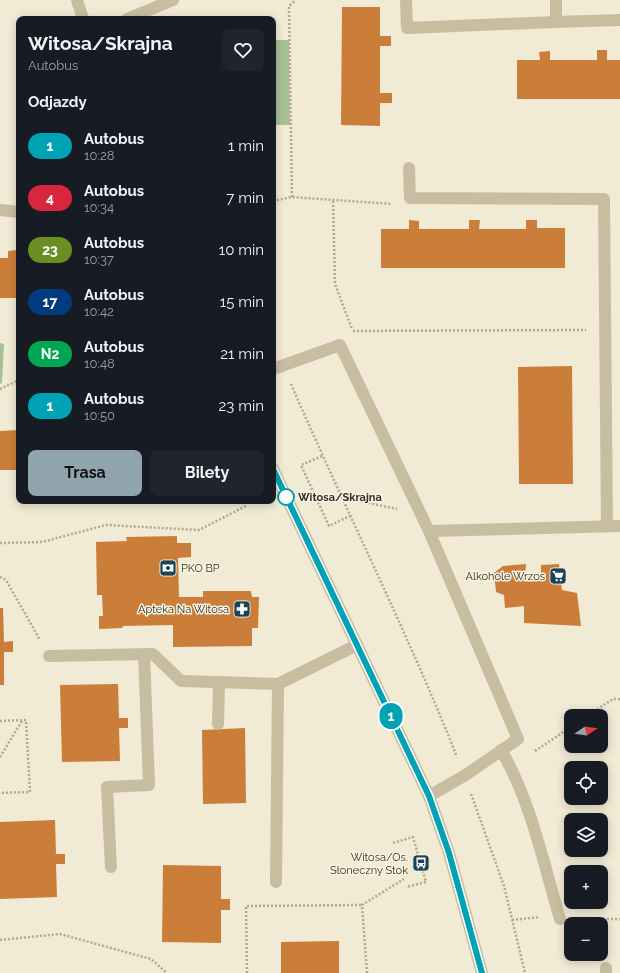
<!DOCTYPE html>
<html lang="pl">
<head>
<meta charset="utf-8">
<style>
  :root { --surface:#171b24; --page:#20242c; --text:#f1f3f6; --muted:#9ea1a6; --accent:#90a4ae }
  body { margin:0; font-family:Raleway,sans-serif; background:var(--page); color:var(--text); height:100vh; display:flex; flex-direction:column; font-size:15px; white-space:nowrap }
  * { box-sizing:border-box; margin:0 }
  p { font-size:13px; color:var(--muted) }
  .icon { flex:none; width:22px; height:22px; fill:none; stroke:currentColor; stroke-width:2; stroke-linecap:round; stroke-linejoin:round }
  .map { position:relative; flex:1; overflow:hidden }
  .details { position:absolute; left:16px; top:16px; width:260px; height:488px; display:flex; flex-direction:column; background:var(--surface); border-radius:8px; box-shadow:0 2px 10px #0003 }
  .details>* { flex:none }
  .badge { padding:0 8px; border-radius:13px; font-size:14px; line-height:26px }
  .needle { width:26px; rotate:77deg }
  .controls { position:absolute; left:564px; top:709px; display:grid; gap:8px }
  .controls a { display:grid; place-items:center; width:44px; height:44px; border-radius:8px; background:var(--surface); box-shadow:0 2px 10px #0003; font-size:20px }
  .map>.badge { position:absolute; translate:-50% -50%; box-shadow:0 0 0 2px #fff }
  h2 { padding:0 12px; font-size:15px; line-height:36px }
  .round { display:grid; place-items:center; flex:none; width:42px; height:42px; border-radius:8px; background:var(--page) }
  .head { display:flex; align-items:center; justify-content:space-between; height:68px; padding:0 12px }
  h1 { font-size:19px; font-weight:700; line-height:30px }
  .button { display:flex; gap:8px; margin-top:auto; padding:8px 12px }
  .button a { flex:1; height:46px; border-radius:8px; background:var(--accent); color:#111; font-size:16px; font-weight:700; line-height:46px; text-align:center }
  .button a+a { background:var(--page); color:var(--text) }
  ul { padding:0; list-style:none }
  li { display:flex; align-items:center; gap:12px; height:52px; padding:0 12px }
  li div { flex:1 }
  li b { display:block; font-size:15px }
  li em { font-style:normal }
  li .badge { min-width:44px; font-weight:700; text-align:center }
  .map>svg:first-child { display:block }
</style>
</head>
<body>
<div class="map">
<svg width="620" height="973" viewBox="0 0 620 973">
  <rect width="100%" height="100%" fill="#f1ead5"/>
  <!-- green -->
  <g fill="#a8c095">
    <polygon points="273,40 289,40 290,125 273,125"/>
    <polygon points="0,343 4,344 2,383 0,384"/>
  </g>
  <!-- building -->
  <g fill="#cb7e39">
    <polygon points="342,7 380,7 380,36 391,36 391,46 380,46 380,93 392,93 392,103 380,103 380,126 341,125"/>
    <polygon points="597,50 607,50 607,60 620,60 620,99 517,99 517,60 540,60 539,52 550,51 550,60 597,60"/>
    <polygon points="409,220 419,221 419,229 469,229 469,220 480,220 479,229 526,229 526,220 537,220 537,228 565,228 565,268 381,268 381,229 409,229"/>
    <polygon points="17,250 19,298 0,298 0,258 8,258 8,251"/>
    <polygon points="572,366 573,484 519,484 518,367"/>
    <polygon points="19,430 19,470 0,470 0,431"/>
    <polygon points="177,536 177,543 191,543 191,557 178,558 179,597 203,597 203,591 251,591 252,597 259,597 258,628 252,628 252,646 173,647 173,625 123,626 122,628 99,629 99,616 103,616 102,595 97,595 96,542 127,541 126,537"/>
    <polygon points="526,564 525,578 541,579 541,565 559,564 562,590 577,593 581,626 524,623 524,606 505,608 504,595 496,592 494,573 503,566"/>
    <polygon points="0,608 3,608 4,642 13,641 13,652 4,652 4,685 0,685"/>
    <polygon points="118,684 119,718 128,718 128,728 119,728 120,761 62,762 60,685"/>
    <polygon points="245,728 246,803 203,804 202,730"/>
    <polygon points="55,820 56,854 65,854 65,864 56,864 57,897 0,899 0,822"/>
    <polygon points="163,865 221,866 221,899 230,899 230,910 221,910 221,943 162,942"/>
    <polygon points="339,941 339,973 281,973 281,942"/>
  </g>
  <g fill="none" stroke-linecap="round" stroke-linejoin="round">
    <!-- path -->
    <g stroke="#b5a78b" stroke-width="2.5" stroke-dasharray="2 2" stroke-linecap="butt">
      <polyline points="292,197 289,6 296,0"/>
      <polyline points="273,201 292,197 392,204"/>
      <polyline points="333,201 335,284 352,329"/>
      <polyline points="353,331 586,330"/>
      <path d="M291,384C345,509 407,631 457,757"/>
      <polyline points="0,389 19,380"/>
      <polyline points="322,456 301,465 329,526 350,516"/>
      <polyline points="341,497 397,509"/>
      <polyline points="0,543 42,542 106,525 199,530 246,506"/>
      <polyline points="0,577 6,580 40,640"/>
      <polyline points="587,716 613,699 620,699"/>
      <polyline points="0,721 26,720 30,792 0,793"/>
      <polyline points="535,751 571,727"/>
      <polyline points="0,757 22,721"/>
      <polyline points="471,794 504,886 525,973"/>
      <polyline points="393,843 413,837 426,882 406,887"/>
      <polyline points="579,919 620,919"/>
      <polyline points="512,920 540,917"/>
      <polyline points="0,940 60,934 151,959 167,973"/>
      <polyline points="247,973 246,906 362,905"/>
      <polyline points="367,973 362,905 404,879"/>
    </g>
    <!-- minor -->
    <g stroke="#c9bda1" stroke-width="12">
      <polyline points="77,0 83,19"/>
      <polyline points="406,0 407,28 556,22"/>
      <polyline points="556,0 556,22 620,20"/>
      <polyline points="127,19 173,0"/>
      <polyline points="409,168 410,198 604,199 607,526"/>
      <polyline points="0,210 19,212"/>
      <polyline points="273,369 340,345 429,531 620,526"/>
      <polyline points="273,469 429,796 449,853 482,973"/>
      <polyline points="49,656 153,654 181,681 278,684 357,645"/>
      <polyline points="218,724 219,682"/>
      <path d="M501,750C531,801 543,862 560,919"/>
      <polyline points="429,796 464,776 518,739 429,531"/>
      <polyline points="111,867 107,787 149,785 144,654"/>
      <polyline points="276,882 278,684"/>
      <polyline points="606,968 606,973"/>
    </g>
  </g>
  <g fill="none" stroke-linecap="round" stroke-linejoin="round">
    <!-- line casing -->
    <g stroke="#fff" stroke-width="9">
      <polyline id="line" points="273,469 429,796 449,853 482,973"/>
    </g>
    <!-- line -->
    <use href="#line" stroke="#00a3b4" stroke-width="6"/>
  </g>
  <!-- icons -->
  <defs>
    <g id="bank-square" transform="scale(0.9)"><rect x="-9" y="-9" width="18" height="18" rx="4" fill="#194456" stroke="#f9f4e1"/><path d="M-6-4H6V4H-6ZM0-2.3a2.3 2.3 0 1 0 0 4.6a2.3 2.3 0 1 0 0-4.6Z" fill="#fff"/></g>
    <g id="supermarket-square" transform="scale(0.9)"><rect x="-9" y="-9" width="18" height="18" rx="4" fill="#194456" stroke="#f9f4e1"/><path d="M-6-5.5h2.5l.6 2H6L4.5 2H-2.5L-4.4-4H-6ZM-1.5 3.2a1.3 1.3 0 1 0 .1 0ZM3 3.2a1.3 1.3 0 1 0 .1 0Z" fill="#fff"/></g>
    <g id="pharmacy-square" transform="scale(0.9)"><rect x="-9" y="-9" width="18" height="18" rx="4" fill="#194456" stroke="#f9f4e1"/><path d="M-2-6h4v4h4v4h-4v4h-4v-4h-4v-4h4Z" fill="#fff"/></g>
    <g id="bus-square" transform="scale(0.9)"><rect x="-9" y="-9" width="18" height="18" rx="4" fill="#194456" stroke="#f9f4e1"/><path d="M-5-6H5V4H4V6H2V4H-2V6H-4V4H-5ZM-3.5-4V0h7V-4ZM-3.5 1.2v1.5H-2V1.2ZM2 1.2v1.5H3.5V1.2Z" fill="#fff"/></g>
  </defs>
  <g fill-rule="evenodd">
    <use href="#bank-square" x="168" y="568"/>
    <use href="#supermarket-square" x="558" y="576"/>
    <use href="#pharmacy-square" x="242" y="609"/>
    <use href="#bus-square" x="421" y="863"/>
  </g>
  <!-- markers -->
  <circle fill="#fff" stroke="#00a3b4" stroke-width="2" cx="286" cy="497" r="8"/>
  <g text-anchor="middle" stroke-width="3" stroke-linejoin="round" paint-order="stroke">
    <!-- stop labels -->
    <g font-size="11" font-weight="bold" fill="#332c24" stroke="#f9f4e1" text-anchor="start">
      <text x="298" y="501">Witosa/Skrajna</text>
    </g>
    <!-- poi labels -->
    <g font-size="11" fill="#332c24" stroke="#f9f4e1" text-anchor="end">
      <text x="181" y="572" text-anchor="start">PKO BP</text>
      <text x="545" y="580">Alkohole Wrzos</text>
      <text x="229" y="613">Apteka Na Witosa</text>
      <text x="408" y="861">Witosa/Os.<tspan x="408" dy="13">Słoneczny Stok</tspan></text>
    </g>
  </g>
</svg>
<div class="controls">
<a><svg class="needle" viewBox="-14 -14 28 28"><path d="M0-13l5 13h-10z" fill="#e53935"/><path d="M0 13l5-13h-10z" fill="#9ea1a6"/></svg></a>
<a><svg class="icon" aria-label="locate" viewBox="0 0 24 24"><circle cx="12" cy="12" r="6"/><path d="M12 2v4M12 18v4M2 12h4M18 12h4"/></svg></a>
<a><svg class="icon" aria-label="layers" viewBox="0 0 24 24"><path d="M12 4l9 5-9 5-9-5zM3 14l9 5 9-5"/></svg></a>
<a>+</a>
<a>−</a>
</div>
<b class="badge" style="left:391px;top:716px;background:#00a3b4;color:#fff">1</b>
<section class="details">
<div class="head"><div><h1>Witosa/Skrajna</h1><p>Autobus</p></div><a class="round"><svg class="icon" aria-label="heart" viewBox="0 0 24 24"><path d="M12 20l-8-8c-3-5 5-10 8-4 3-6 11-1 8 4z"/></svg></a></div>
<h2>Odjazdy</h2>
<ul>
<li><span class="badge" style="background:#00a3b4;color:#fff">1</span><div><b>Autobus</b><p>10:28</p></div><em>1 min</em></li>
<li><span class="badge" style="background:#d7263d;color:#fff">4</span><div><b>Autobus</b><p>10:34</p></div><em>7 min</em></li>
<li><span class="badge" style="background:#6b8e23;color:#fff">23</span><div><b>Autobus</b><p>10:37</p></div><em>10 min</em></li>
<li><span class="badge" style="background:#003b80;color:#fff">17</span><div><b>Autobus</b><p>10:42</p></div><em>15 min</em></li>
<li><span class="badge" style="background:#00a651;color:#fff">N2</span><div><b>Autobus</b><p>10:48</p></div><em>21 min</em></li>
<li><span class="badge" style="background:#00a3b4;color:#fff">1</span><div><b>Autobus</b><p>10:50</p></div><em>23 min</em></li>
</ul>
<div class="button"><a>Trasa</a><a>Bilety</a></div>
</section>
</div>
</body>
</html>
